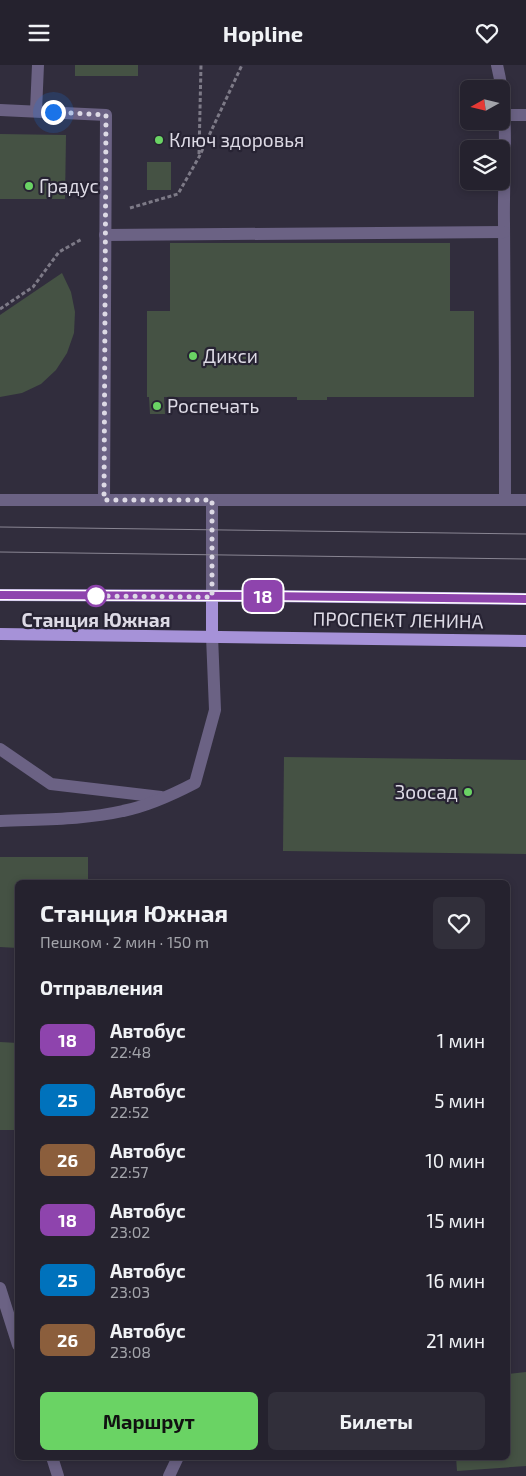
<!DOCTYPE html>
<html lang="ru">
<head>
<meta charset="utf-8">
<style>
  :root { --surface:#25222e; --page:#312f3a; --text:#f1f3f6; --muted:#a3a4aa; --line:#423f4a; --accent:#6ad364 }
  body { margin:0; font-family:"Exo 2",sans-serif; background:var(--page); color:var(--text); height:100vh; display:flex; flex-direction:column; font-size:19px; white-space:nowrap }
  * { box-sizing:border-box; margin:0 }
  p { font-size:16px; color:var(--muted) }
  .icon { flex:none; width:28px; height:28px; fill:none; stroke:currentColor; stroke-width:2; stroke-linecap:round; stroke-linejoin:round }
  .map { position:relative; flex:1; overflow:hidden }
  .details { position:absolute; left:15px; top:815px; width:495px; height:580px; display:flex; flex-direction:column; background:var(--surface); border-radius:8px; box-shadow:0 2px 8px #0003,0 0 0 1px var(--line) }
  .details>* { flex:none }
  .badge { padding:0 10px; border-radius:8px; font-size:18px; line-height:32px }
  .needle { width:32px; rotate:262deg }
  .tools { position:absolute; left:460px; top:15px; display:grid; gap:10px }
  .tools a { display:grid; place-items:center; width:50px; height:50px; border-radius:8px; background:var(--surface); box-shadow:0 2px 8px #0003,0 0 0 1px var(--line); font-size:25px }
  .you { position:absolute; width:25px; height:25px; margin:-12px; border:4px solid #fff; border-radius:50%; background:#1a73e8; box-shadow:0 0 0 8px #1a73e833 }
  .map>.badge { position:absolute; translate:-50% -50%; box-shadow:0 0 0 2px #fff }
  h2 { padding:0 25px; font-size:19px; line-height:45px }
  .round { display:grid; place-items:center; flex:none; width:52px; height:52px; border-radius:8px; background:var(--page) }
  .headline { display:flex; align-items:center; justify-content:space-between; height:85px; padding:0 25px }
  h1 { font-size:24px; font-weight:700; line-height:38px }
  .button { display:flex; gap:10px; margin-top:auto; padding:10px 25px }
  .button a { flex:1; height:58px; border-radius:8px; background:var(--accent); color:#111; font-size:20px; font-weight:700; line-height:58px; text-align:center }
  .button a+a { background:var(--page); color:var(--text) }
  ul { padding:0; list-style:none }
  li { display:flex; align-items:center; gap:15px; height:60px; padding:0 25px }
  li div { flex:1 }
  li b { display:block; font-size:19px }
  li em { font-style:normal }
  li .badge { min-width:55px; font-weight:700; text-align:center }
  header { display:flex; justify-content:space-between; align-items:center; height:65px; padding:0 25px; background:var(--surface); font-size:22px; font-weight:700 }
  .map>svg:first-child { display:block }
</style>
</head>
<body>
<header><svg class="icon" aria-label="menu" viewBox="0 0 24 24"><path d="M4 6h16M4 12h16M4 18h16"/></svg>Hopline<svg class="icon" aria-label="heart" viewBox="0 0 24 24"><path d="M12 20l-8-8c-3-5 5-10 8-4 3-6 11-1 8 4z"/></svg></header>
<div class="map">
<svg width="526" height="1411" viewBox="0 0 526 1411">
  <rect width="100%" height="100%" fill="#312d3d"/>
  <!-- building -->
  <g fill="#455244">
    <rect x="75" y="0" width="63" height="11"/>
    <polygon points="0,69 66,70 65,134 0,134"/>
    <circle cx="159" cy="75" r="6"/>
    <rect x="147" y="97" width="24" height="28"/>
    <polygon points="170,178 450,178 450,246 474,246 474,332 327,332 327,335 297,335 297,332 164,332 165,349 150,349 149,332 147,332 147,246 170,246"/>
    <polygon points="62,208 71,227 75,247 74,268 67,288 56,305 41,319 22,328 0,332 0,250"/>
    <polygon points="284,692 526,695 526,789 283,786"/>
    <polygon points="0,792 88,792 88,818 18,818 18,883 0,882"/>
    <polygon points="0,977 18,978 18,1065 0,1065"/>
    <polygon points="526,1307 526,1401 457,1406 456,1392 508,1392 508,1309"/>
  </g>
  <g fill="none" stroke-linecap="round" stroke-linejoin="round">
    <!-- path -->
    <g stroke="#7d7a87" stroke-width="3" stroke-dasharray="4 2.5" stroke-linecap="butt">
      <polyline points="199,89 201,0"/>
      <polyline points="130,143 178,129 199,92 242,0"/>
      <polyline points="0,244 33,222 59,187 82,174"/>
    </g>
    <!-- minor -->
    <g stroke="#6b6284" stroke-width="12">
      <path d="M497,0C510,53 503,104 504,158C505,250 505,343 505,435"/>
      <polyline points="0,45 106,50 104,435"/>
      <polyline points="36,46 38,0"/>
      <polyline points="505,50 526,50"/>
      <polyline points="105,170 504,167"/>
      <polyline points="0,435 526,435"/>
      <polyline points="212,532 212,435"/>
      <polyline points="0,684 51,719 161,732"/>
      <path d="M0,756C41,754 83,755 123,746C148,741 172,730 195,718L215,645L212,571"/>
      <polyline points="0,1223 18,1280"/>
      <polyline points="52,1392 58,1411"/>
      <polyline points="169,1411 178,1392"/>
    </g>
    <!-- major -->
    <g stroke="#a692d8" stroke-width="12">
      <polyline points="0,530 261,531 526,534"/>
      <polyline points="212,532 212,571"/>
      <polyline points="0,569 526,576"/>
    </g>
    <!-- tram -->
    <g stroke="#898593" stroke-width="1">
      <polyline points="0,462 526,469"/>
      <polyline points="0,487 526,494"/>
    </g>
  </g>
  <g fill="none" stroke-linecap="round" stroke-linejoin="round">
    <!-- line casing -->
    <g stroke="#fff" stroke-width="11">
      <polyline id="line" points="0,530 261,531 526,534"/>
    </g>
    <!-- line -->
    <use href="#line" stroke="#8e44ad" stroke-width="8"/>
    <!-- walk -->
    <polyline stroke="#dddae5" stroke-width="5" stroke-dasharray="0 9" points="53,47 106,50 104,435 212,435 212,532 96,531"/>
  </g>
  <!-- markers -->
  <g fill="#6ad364" stroke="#272333" stroke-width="2">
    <circle cx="159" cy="75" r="5"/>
    <circle cx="29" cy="121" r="5"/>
    <circle cx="193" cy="291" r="5"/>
    <circle cx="157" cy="341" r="5"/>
    <circle cx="468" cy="727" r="5"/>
  </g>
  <circle fill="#fff" stroke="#8e44ad" stroke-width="2.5" cx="96" cy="531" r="10"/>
  <g text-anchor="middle" stroke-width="4.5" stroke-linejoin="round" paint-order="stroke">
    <!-- poi labels -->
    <g font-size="19" fill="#dddae5" stroke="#272333" text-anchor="start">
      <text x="169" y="82">Ключ здоровья</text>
      <text x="39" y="128">Градус</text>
      <text x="203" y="298">Дикси</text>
      <text x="167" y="348">Роспечать</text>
      <text x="458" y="734" text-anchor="end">Зоосад</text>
    </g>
    <!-- stop labels -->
    <g font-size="19" font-weight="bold" fill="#dddae5" stroke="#272333">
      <text x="96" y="562">Станция Южная</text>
    </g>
    <!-- street labels -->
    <g font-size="19" fill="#dddae5" stroke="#272333">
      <text transform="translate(398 555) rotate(1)" y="7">ПРОСПЕКТ ЛЕНИНА</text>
    </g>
  </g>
</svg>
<div class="tools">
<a><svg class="needle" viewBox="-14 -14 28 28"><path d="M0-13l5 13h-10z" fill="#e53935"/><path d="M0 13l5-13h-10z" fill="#a3a4aa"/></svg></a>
<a><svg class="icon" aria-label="layers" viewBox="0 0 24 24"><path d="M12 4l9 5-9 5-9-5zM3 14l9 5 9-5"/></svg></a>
</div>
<div class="you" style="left:53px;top:47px"></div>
<b class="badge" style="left:263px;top:531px;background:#8e44ad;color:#fff">18</b>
<section class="details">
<div class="headline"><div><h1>Станция Южная</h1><p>Пешком · 2 мин · 150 m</p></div><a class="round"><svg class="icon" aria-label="heart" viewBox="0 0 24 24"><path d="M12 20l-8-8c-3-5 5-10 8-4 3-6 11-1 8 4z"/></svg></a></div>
<h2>Отправления</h2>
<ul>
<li><span class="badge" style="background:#8e44ad;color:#fff">18</span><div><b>Автобус</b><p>22:48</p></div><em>1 мин</em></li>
<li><span class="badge" style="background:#0072bc;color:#fff">25</span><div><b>Автобус</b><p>22:52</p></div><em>5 мин</em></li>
<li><span class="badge" style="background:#8b5e3c;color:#fff">26</span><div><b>Автобус</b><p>22:57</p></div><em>10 мин</em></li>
<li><span class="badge" style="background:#8e44ad;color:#fff">18</span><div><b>Автобус</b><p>23:02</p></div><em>15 мин</em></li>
<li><span class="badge" style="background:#0072bc;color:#fff">25</span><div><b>Автобус</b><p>23:03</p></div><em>16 мин</em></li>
<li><span class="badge" style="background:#8b5e3c;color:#fff">26</span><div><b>Автобус</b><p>23:08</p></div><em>21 мин</em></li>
</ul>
<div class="button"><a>Маршрут</a><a>Билеты</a></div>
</section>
</div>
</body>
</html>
